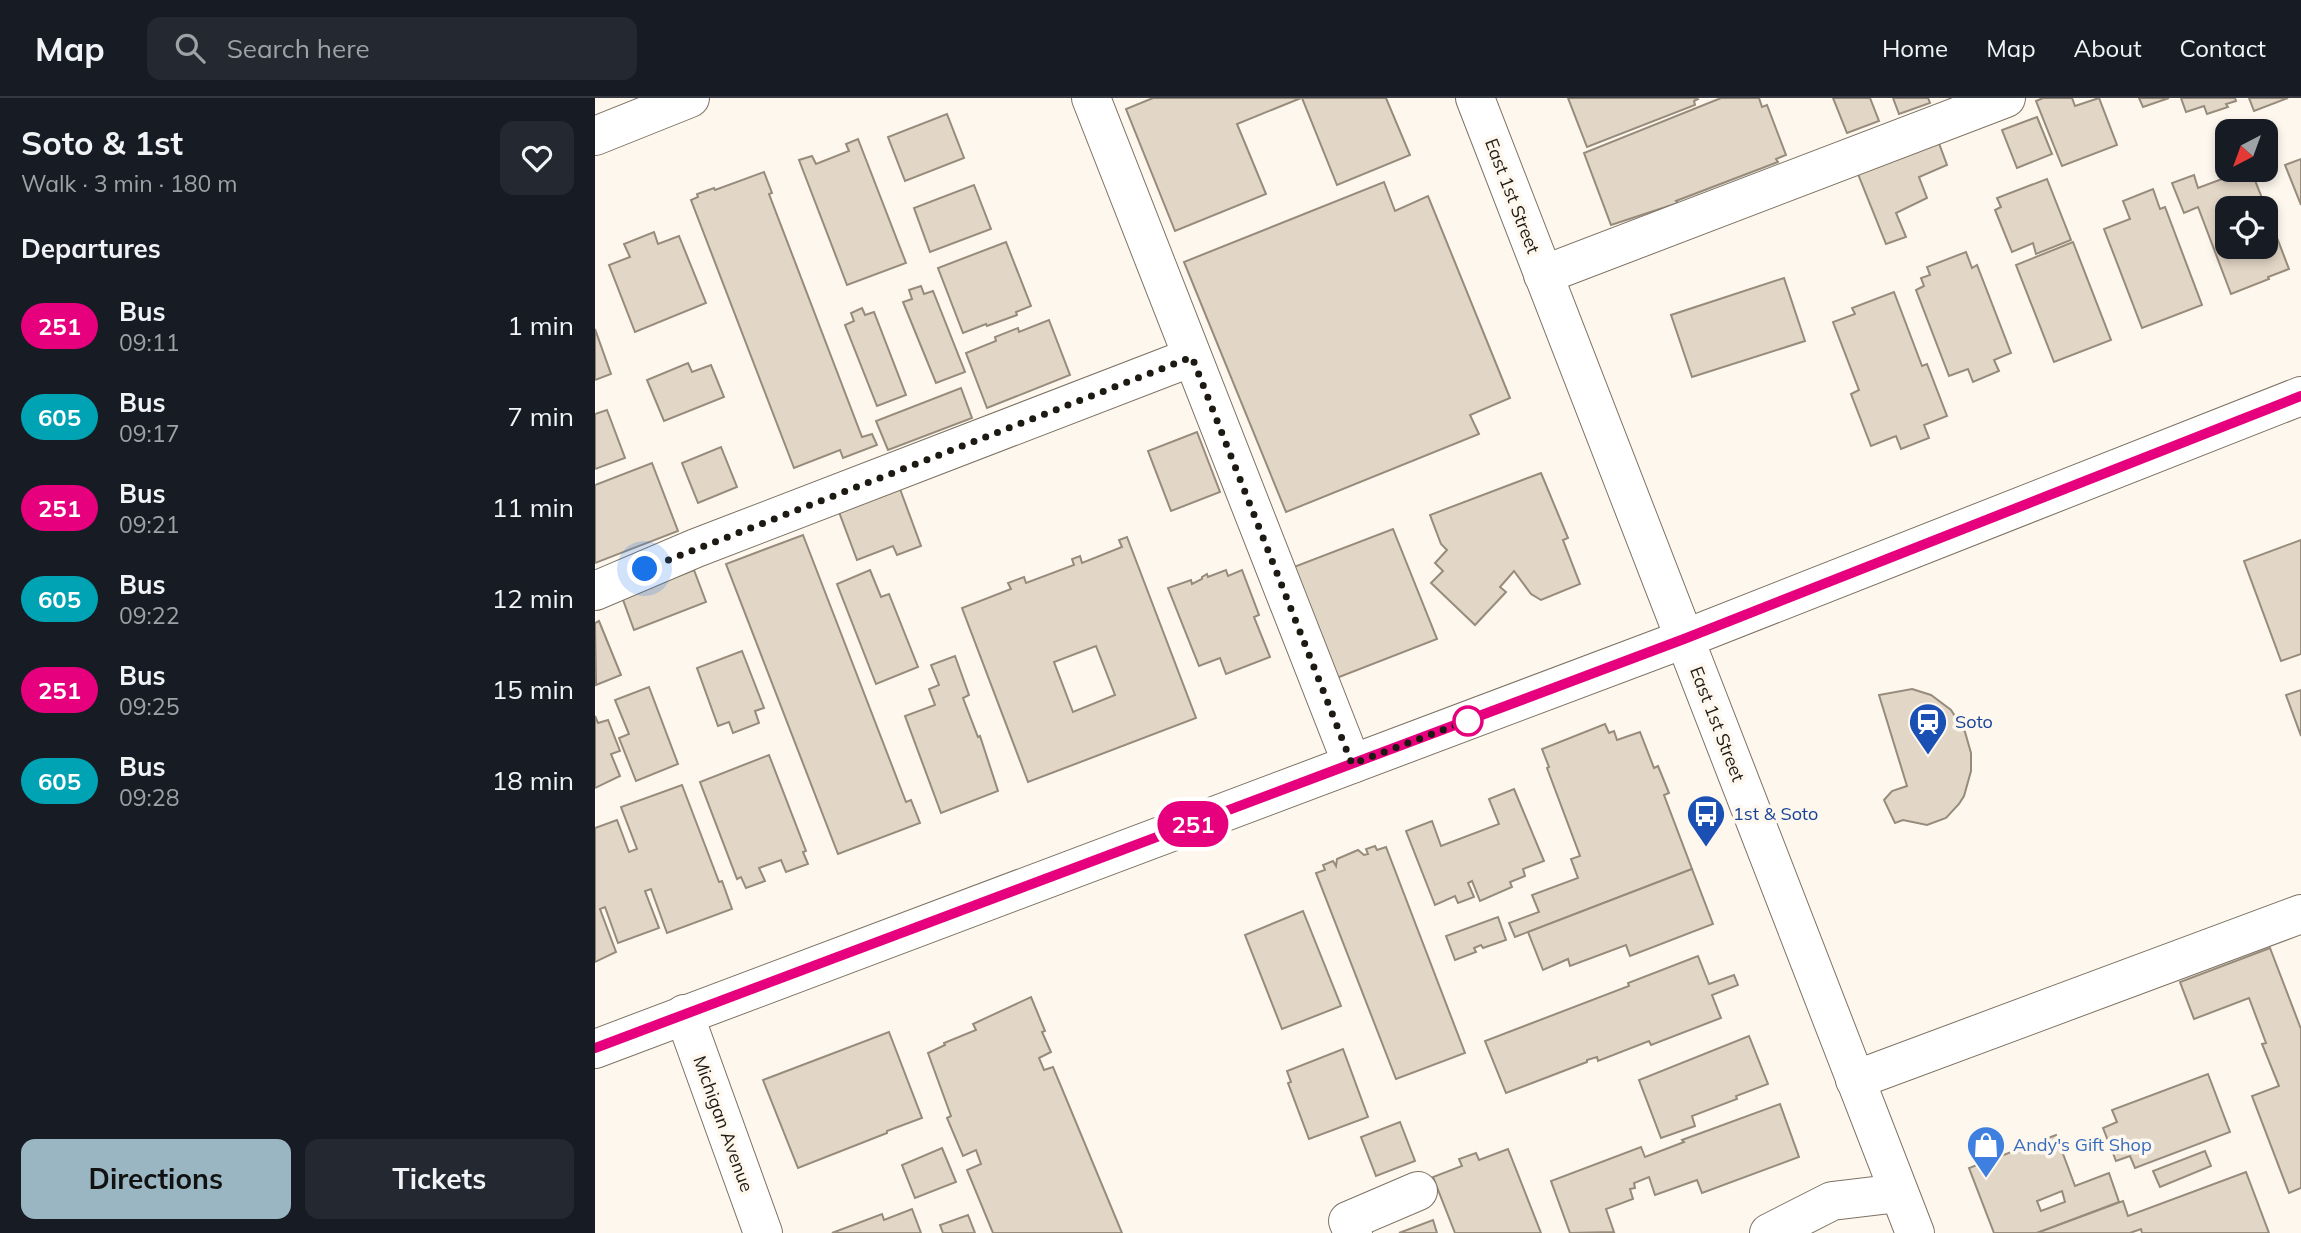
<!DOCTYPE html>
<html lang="en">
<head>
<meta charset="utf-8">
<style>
  :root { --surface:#171b24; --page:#242831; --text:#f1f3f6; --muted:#9ea1a6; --line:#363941; --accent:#9ab6c2 }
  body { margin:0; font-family:Mulish,sans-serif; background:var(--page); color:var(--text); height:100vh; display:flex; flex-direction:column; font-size:26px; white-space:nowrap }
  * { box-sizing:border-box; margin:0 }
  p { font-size:23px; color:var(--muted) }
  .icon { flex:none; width:38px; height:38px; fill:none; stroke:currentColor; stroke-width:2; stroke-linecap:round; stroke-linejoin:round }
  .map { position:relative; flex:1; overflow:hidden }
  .sheet { display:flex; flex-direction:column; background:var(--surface); width:595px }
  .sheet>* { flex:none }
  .badge { padding:0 14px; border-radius:23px; font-size:24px; line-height:46px }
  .needle { width:46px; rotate:221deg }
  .controls { position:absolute; left:1620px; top:21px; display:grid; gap:14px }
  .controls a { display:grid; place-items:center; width:63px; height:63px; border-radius:14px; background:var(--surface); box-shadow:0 4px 10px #0003; font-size:35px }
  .you { position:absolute; width:35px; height:35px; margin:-18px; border:5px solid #fff; border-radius:50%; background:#1a73e8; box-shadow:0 0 0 10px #1a73e833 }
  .map>.badge { position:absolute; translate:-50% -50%; box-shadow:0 0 0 4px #fff }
  h2 { padding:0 21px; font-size:26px; line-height:63px }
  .round { display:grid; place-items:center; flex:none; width:74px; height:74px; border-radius:14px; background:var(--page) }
  .overview { display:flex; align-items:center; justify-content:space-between; height:119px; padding:0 21px }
  h1 { font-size:33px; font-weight:700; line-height:52px }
  .primary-button { display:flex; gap:14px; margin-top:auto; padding:14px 21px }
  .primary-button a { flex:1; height:80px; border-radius:14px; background:var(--accent); color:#111; font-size:28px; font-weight:700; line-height:80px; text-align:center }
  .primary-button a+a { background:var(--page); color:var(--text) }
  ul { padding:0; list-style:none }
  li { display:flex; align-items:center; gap:21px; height:91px; padding:0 21px }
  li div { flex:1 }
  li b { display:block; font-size:26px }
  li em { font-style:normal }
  li .badge { min-width:77px; font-weight:700; text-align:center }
  header { display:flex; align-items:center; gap:42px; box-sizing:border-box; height:98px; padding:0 35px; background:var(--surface); border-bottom:2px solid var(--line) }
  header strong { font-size:33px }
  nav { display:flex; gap:38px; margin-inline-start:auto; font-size:24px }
  .search { width:490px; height:63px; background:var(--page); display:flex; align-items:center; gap:18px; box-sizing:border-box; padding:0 24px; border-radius:14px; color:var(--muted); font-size:26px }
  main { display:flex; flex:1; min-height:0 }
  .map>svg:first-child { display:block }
</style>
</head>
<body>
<header>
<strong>Map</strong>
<div class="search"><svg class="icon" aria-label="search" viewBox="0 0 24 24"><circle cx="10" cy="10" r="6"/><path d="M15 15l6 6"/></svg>Search here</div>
<nav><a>Home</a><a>Map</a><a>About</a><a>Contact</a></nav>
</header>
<main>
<section class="sheet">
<div class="overview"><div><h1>Soto &amp; 1st</h1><p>Walk · 3 min · 180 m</p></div><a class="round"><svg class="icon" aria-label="heart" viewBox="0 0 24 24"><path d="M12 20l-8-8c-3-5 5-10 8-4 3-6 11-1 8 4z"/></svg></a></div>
<h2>Departures</h2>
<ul>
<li><span class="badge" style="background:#e6007e;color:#fff">251</span><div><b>Bus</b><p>09:11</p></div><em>1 min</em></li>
<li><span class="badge" style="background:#00a3b4;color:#fff">605</span><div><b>Bus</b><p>09:17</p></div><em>7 min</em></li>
<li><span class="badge" style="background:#e6007e;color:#fff">251</span><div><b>Bus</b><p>09:21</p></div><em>11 min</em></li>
<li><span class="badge" style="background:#00a3b4;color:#fff">605</span><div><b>Bus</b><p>09:22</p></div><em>12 min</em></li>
<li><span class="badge" style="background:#e6007e;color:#fff">251</span><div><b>Bus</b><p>09:25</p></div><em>15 min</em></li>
<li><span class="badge" style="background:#00a3b4;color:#fff">605</span><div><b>Bus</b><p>09:28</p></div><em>18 min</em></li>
</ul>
<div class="primary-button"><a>Directions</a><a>Tickets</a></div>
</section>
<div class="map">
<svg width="1706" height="1135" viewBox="0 0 1706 1135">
  <rect width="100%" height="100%" fill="#fef7ed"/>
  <!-- building -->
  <g fill="#e2d6c6" stroke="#978b7c" stroke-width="2" fill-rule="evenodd">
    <polygon points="558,0 706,0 642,26 671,96 580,133 531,11"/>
    <polygon points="707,0 791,0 815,57 742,87"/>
    <polygon points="973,0 1102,0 1103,1 1099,3 1100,7 992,49"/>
    <polygon points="1126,0 1164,0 1167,9 1172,7 1191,57 1181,61 1183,64 1081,103 1083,105 1016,127 989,55"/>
    <polygon points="1238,0 1275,0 1284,23 1252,35"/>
    <polygon points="1298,0 1333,0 1335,5 1304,16"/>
    <polygon points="1448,0 1477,0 1480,8 1504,0 1522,47 1467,68 1441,3"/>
    <polygon points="1544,0 1574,0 1548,9"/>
    <polygon points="1586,0 1640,0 1641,3 1631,6 1633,9 1612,16 1609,8 1591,14"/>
    <polygon points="1654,0 1693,0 1659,13"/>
    <polygon points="352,16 369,60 310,83 293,39"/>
    <polygon points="1442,19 1457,56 1422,70 1407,32"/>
    <polygon points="1342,40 1352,67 1324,79 1332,100 1301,115 1311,139 1291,146 1261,71"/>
    <polygon points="263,41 311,165 252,187 204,62 217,58 221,66 254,53 251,46"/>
    <polygon points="1706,61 1706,107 1690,67"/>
    <polygon points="1651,72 1655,82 1659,80 1671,110 1633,110 1633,149 1671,149 1671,111 1694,171 1673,179 1674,181 1636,196 1603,109 1589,115 1577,85 1599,77 1603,90"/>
    <polygon points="169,74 177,95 174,96 267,339 277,336 282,347 248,360 245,352 199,370 96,102 103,99 102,96 119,90 120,92"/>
    <polygon points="1452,81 1476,142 1441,156 1438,145 1417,154 1400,112 1406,109 1402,100"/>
    <polygon points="789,84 800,113 833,98 915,300 875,317 884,336 691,414 589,164"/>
    <polygon points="379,87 396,131 335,154 319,110"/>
    <polygon points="1558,91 1565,111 1570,109 1607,207 1547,230 1509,131 1535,121 1528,103"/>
    <polygon points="59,134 63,146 84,138 111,205 40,234 14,167 35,159 29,146"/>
    <polygon points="411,144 436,208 421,214 422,217 392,228 391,226 368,235 343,170"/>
    <polygon points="1478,144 1516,242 1459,264 1421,167"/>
    <polygon points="1371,154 1377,170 1382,167 1416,255 1399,262 1404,273 1378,284 1373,271 1354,278 1321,192 1329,188 1326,180 1335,177 1332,169"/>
    <polygon points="1189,180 1210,243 1097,279 1076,217"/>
    <polygon points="326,188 329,196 338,193 370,274 341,285 308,204 317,201 314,192"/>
    <polygon points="1299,194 1327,268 1332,266 1352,318 1329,327 1334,340 1306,351 1301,338 1276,348 1256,296 1264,292 1238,224 1260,216 1257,210"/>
    <polygon points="267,210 270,217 279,214 311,297 282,308 250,227 259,223 256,215"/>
    <polygon points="454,222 475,277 392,310 371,255 401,243 400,239 423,230 424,234"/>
    <polygon points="0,231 16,276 0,282"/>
    <polygon points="93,265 97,274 116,267 129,299 69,323 52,282"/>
    <polygon points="366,290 377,320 293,352 281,323"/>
    <polygon points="12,312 30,360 0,371 0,316"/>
    <polygon points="602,334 625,394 576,413 553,353"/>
    <polygon points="126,349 142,389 103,405 87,365"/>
    <polygon points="57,365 83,433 0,465 0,387"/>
    <polygon points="946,375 973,440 968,442 985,486 946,502 936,496 919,473 905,489 911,494 880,527 836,485 848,473 840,465 852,452 846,446 835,417"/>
    <polygon points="305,391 326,448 302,457 298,448 262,462 244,414"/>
    <polygon points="798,431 842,541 734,583 691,472"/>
    <polygon points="208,437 311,704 316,702 325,725 243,756 131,466"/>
    <path d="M532,439L601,620L433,684L367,510L416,491L413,485L429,479L431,485L479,467L477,461L485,458L487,465L527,449L524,442ZM501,548L520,597L478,614L459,564Z"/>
    <polygon points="1706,442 1706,556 1686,563 1649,463"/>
    <polygon points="99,472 111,504 39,532 27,499"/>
    <polygon points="275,472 286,499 294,496 323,569 281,586 242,486"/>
    <polygon points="631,472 633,478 647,472 664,517 659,519 675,559 631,576 625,560 604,568 573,490 596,482 597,486 607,481 607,479 612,476 613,479"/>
    <polygon points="4,523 26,577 1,587 0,525"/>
    <polygon points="147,553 169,610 160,613 164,625 138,635 134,624 123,628 102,570"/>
    <polygon points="360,558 374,597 368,600 383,639 385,638 403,693 346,715 310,618 340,607 334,591 344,587 336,567"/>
    <polygon points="54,589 83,666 41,683 24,640 34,636 20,602"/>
    <polygon points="1317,591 1336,597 1356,612 1370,634 1376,655 1376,673 1369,698 1364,706 1351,720 1332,727 1308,722 1300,725 1289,702 1297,693 1312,688 1284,597"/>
    <polygon points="1706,592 1706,638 1691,597"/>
    <polygon points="0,618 3,625 13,622 25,653 16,656 25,678 0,690"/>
    <polygon points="1010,626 1014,635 1019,633 1022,642 1045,634 1059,670 1063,668 1074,695 1069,697 1097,771 920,839 914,825 944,814 937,797 983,780 976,761 985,758 952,670 954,669 947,651"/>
    <polygon points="174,657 211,753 208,754 213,766 191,774 186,762 164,770 170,783 151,790 146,779 142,781 105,684"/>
    <polygon points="87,687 124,784 127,783 137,811 72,835 56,791 50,793 64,830 23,845 10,809 5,811 21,854 0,864 0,730 22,722 34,754 42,751 26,709"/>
    <polygon points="919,691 949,763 928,771 930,778 915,784 917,789 885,803 877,783 873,785 879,799 863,805 860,798 840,807 811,733 837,723 846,748 904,726 894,701"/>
    <polygon points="780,748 782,752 791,749 870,955 801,981 721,775 730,772 728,767 738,763 741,768 742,761 763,752 769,757 773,756 771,751"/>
    <polygon points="1097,771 1118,826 1035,858 1031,847 975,868 973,861 948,872 933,834"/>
    <polygon points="708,813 746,908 687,931 650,837"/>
    <polygon points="903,819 911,842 888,850 886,847 879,850 881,854 860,862 851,838"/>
    <polygon points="1675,850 1706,931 1706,1090 1694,1095 1657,998 1684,988 1667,946 1671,945 1654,900 1599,921 1585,884"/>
    <polygon points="1103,858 1114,886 1139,877 1143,887 1117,897 1126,920 1056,947 1054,943 1003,963 1002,959 992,962 992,964 911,995 890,943 1034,888 1033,885"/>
    <polygon points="436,899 450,933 447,934 456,954 444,960 449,972 458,969 527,1135 398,1135 372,1072 386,1066 381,1052 368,1058 352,1020 356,1018 333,955 350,947 349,945 381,932 378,926"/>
    <polygon points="294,934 327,1020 292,1033 292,1035 203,1070 168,982"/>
    <polygon points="1154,938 1173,986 1141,998 1142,1001 1097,1018 1100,1028 1066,1040 1044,982"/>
    <polygon points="748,951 773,1019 714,1041 693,985 696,984 692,973"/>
    <polygon points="1613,976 1635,1034 1540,1070 1535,1058 1521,1063 1508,1030 1522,1024 1517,1012"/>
    <polygon points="1185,1006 1204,1059 1107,1095 1102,1082 1060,1097 1054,1079 1039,1085 1040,1090 1035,1091 1038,1101 1011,1111 1019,1134 975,1135 956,1083 1046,1049 1050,1059 1089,1044 1087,1042"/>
    <polygon points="805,1024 820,1063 781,1078 766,1039"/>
    <path d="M1461,1037L1480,1088L1514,1075L1524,1104L1442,1135H1399L1374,1070ZM1467,1093L1470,1104L1446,1113L1442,1103Z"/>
    <polygon points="347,1050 361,1084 320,1100 307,1067"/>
    <polygon points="913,1051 946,1135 860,1135 838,1079 867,1068 864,1061 881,1055 884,1062"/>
    <polygon points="1610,1053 1616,1068 1565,1089 1558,1073"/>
    <polygon points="1651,1074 1674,1135 1547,1135 1546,1131 1535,1135 1442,1135 1528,1103 1533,1118"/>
    <polygon points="317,1111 326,1135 237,1135 287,1116 289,1122"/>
    <polygon points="373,1117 380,1135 348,1135 345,1127"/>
    <polygon points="838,1122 842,1135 804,1135"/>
  </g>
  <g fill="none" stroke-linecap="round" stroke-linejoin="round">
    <!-- minor casing -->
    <g stroke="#7d7364" stroke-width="40">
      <g id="minor">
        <polyline points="496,0 757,666"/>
        <polyline points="880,0 1320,1135"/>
        <polyline points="0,38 95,0"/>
        <polyline points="948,177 1411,0"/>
        <polyline points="0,493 101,450 597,259"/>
        <polyline points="89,916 168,1135"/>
        <polyline points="1260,982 1706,816"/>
        <polyline points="758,1135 753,1123 823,1093"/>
        <polyline points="1174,1135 1237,1103 1304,1095"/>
      </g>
    </g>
    <!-- major casing -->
    <g stroke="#7d7364" stroke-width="40">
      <polyline id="major" points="0,951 1089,541 1706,298"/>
    </g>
    <!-- minor -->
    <use href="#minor" stroke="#fff" stroke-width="38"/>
    <!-- major -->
    <use href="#major" stroke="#fff" stroke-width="38"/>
  </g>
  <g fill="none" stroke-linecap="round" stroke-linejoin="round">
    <!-- line casing -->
    <g stroke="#fff" stroke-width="16">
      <polyline id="line" points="0,950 1089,541 1706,298"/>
    </g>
    <!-- line -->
    <use href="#line" stroke="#e6007e" stroke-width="10"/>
    <!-- walk -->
    <polyline stroke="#1d1913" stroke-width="7" stroke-dasharray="0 12.6" points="50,471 597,259 757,666 885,618 873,623"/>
  </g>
  <!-- icons -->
  <defs>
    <g id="station-pin" transform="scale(2.0125)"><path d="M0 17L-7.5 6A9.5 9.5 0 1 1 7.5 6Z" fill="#1a4fb4" stroke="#fef7ed"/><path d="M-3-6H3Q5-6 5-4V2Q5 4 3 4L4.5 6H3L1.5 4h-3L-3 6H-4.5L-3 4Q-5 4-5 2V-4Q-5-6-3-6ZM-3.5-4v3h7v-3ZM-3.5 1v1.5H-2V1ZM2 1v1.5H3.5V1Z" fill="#fff"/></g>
    <g id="bus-pin" transform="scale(2.0125)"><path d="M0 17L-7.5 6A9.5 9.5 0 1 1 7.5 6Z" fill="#1a4fb4" stroke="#fef7ed"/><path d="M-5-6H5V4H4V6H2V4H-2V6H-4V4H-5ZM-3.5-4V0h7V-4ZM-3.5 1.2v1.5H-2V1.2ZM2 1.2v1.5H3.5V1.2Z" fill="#fff"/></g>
    <g id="shop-pin" transform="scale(2.0125)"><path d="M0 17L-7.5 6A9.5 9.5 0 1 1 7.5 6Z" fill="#3f7fe0" stroke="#fef7ed"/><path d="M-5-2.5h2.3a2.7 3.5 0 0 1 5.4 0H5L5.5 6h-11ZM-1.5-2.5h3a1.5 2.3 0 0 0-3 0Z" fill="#fff"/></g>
  </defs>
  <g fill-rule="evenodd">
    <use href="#station-pin" x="1333" y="624"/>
    <use href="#bus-pin" x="1111" y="716"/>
    <use href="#shop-pin" x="1391" y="1047"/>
  </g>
  <!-- markers -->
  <circle fill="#fff" stroke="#e6007e" stroke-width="3.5" cx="873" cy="623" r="14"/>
  <g text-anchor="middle" stroke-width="7" stroke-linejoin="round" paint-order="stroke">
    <!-- street labels -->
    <g font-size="18" fill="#1d1913" stroke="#fef7ed">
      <text transform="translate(917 98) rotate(69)" y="6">East 1st Street</text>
      <text transform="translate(1122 626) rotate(69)" y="6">East 1st Street</text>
      <text transform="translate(128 1026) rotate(70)" y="6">Michigan Avenue</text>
    </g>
    <!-- transit labels -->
    <g font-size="18" fill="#164399" stroke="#fef7ed" text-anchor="start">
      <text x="1360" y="630">Soto</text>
      <text x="1138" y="722">1st &amp; Soto</text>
    </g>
    <!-- shop labels -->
    <g font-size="18" fill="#366cbe" stroke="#fef7ed" text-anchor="start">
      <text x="1418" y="1053">Andy's Gift Shop</text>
    </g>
  </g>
</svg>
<div class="controls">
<a><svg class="needle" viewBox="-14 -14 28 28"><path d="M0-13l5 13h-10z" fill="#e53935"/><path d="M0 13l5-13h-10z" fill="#9ea1a6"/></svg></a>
<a><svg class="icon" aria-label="locate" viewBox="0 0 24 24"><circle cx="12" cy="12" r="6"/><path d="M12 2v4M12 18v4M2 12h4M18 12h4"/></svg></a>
</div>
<div class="you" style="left:50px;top:471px"></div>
<b class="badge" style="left:598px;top:726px;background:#e6007e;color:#fff">251</b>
</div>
</main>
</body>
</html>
